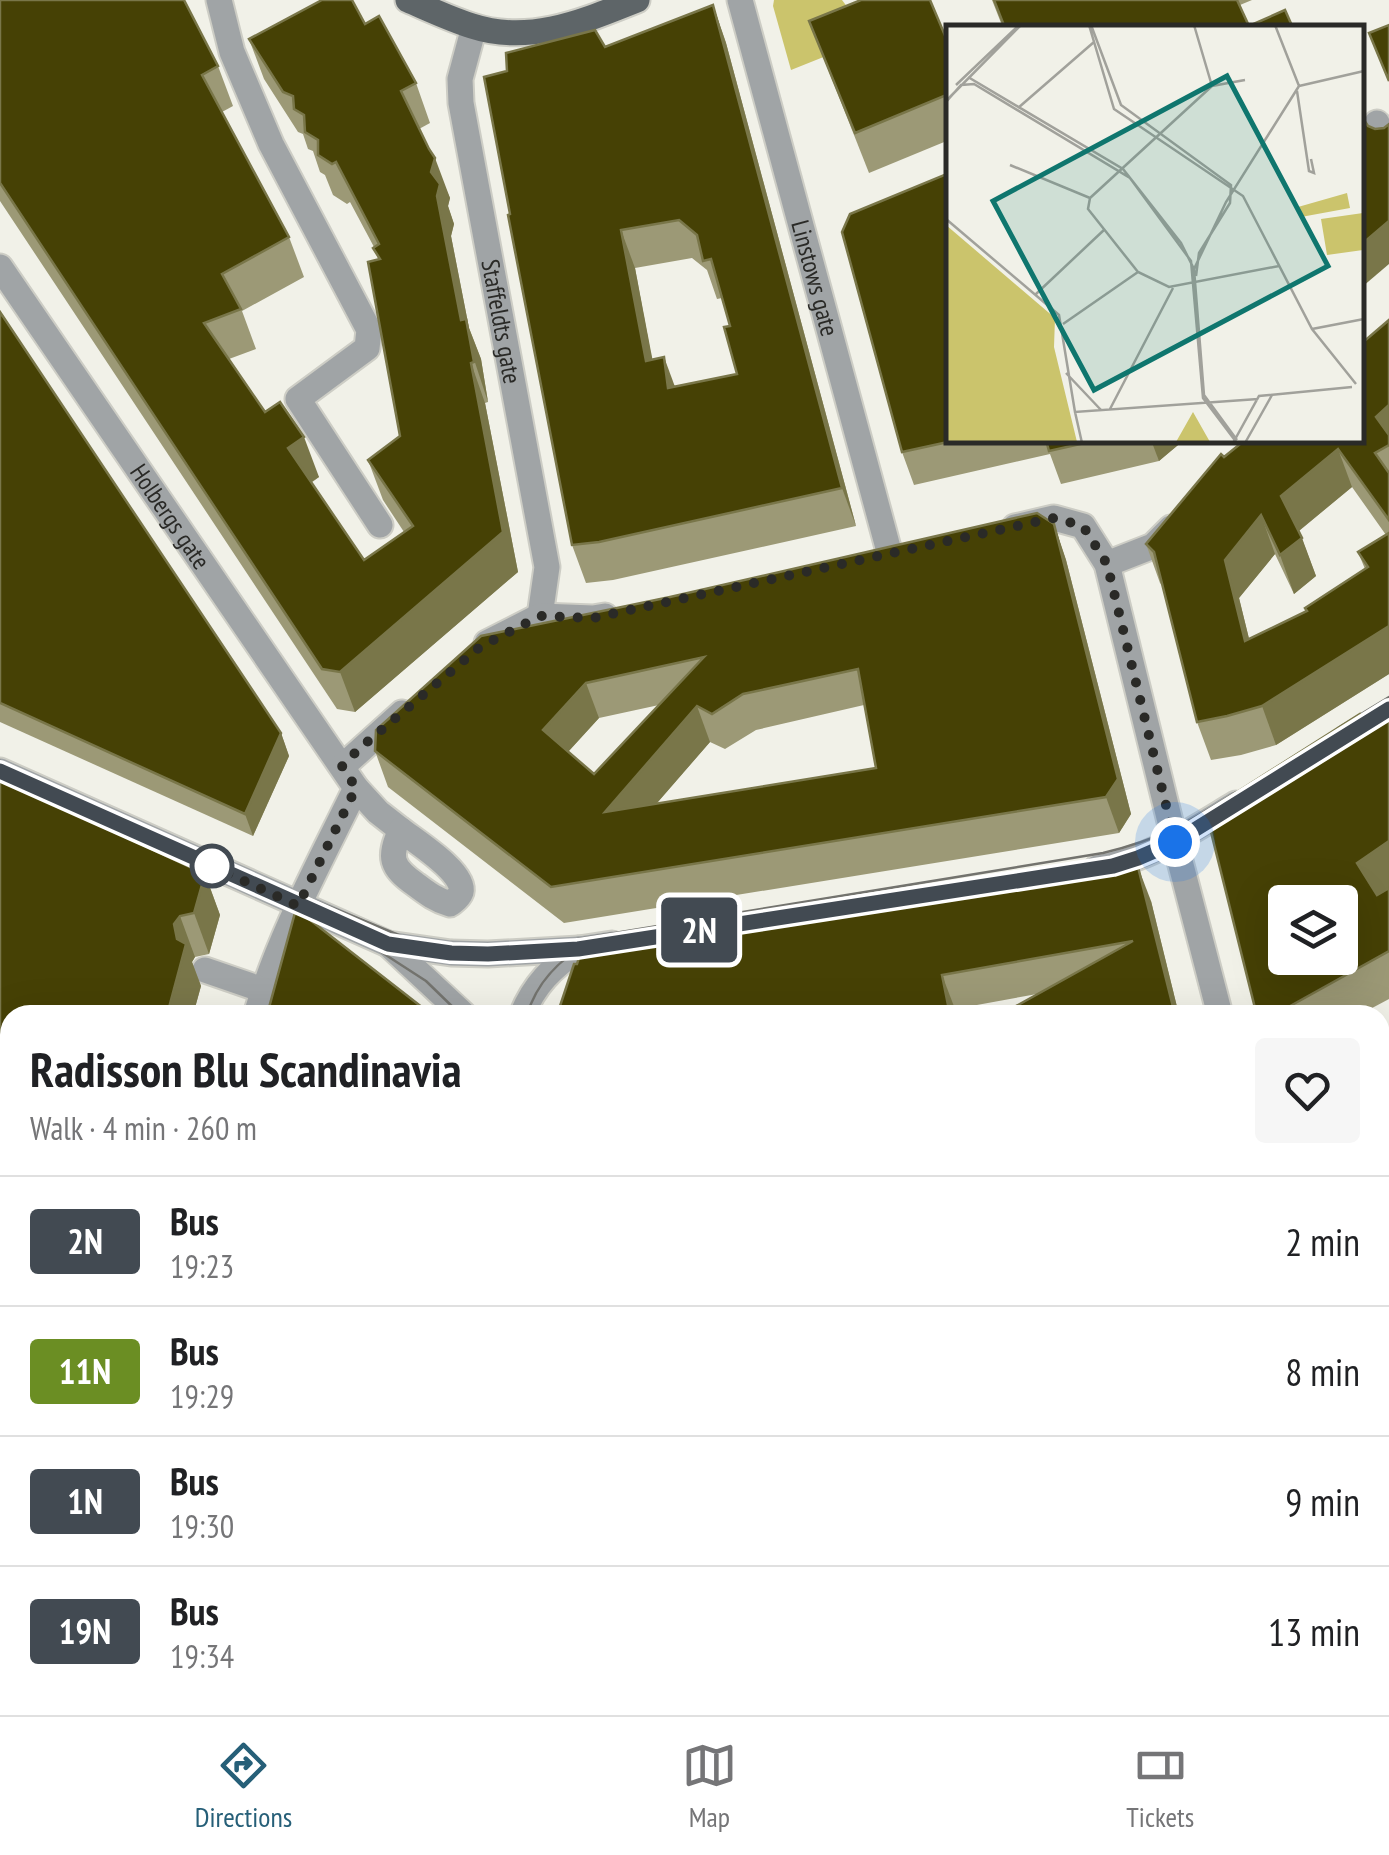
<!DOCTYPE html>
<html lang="en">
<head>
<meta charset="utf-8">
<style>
  :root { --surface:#fff; --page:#f6f6f6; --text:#202124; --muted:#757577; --line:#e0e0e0; --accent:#265f78 }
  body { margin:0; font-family:"PT Sans Narrow",sans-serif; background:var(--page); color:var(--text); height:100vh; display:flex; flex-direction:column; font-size:38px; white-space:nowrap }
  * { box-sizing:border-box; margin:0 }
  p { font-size:32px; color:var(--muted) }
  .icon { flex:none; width:55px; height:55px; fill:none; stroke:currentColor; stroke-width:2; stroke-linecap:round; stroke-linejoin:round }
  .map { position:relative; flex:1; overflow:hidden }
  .side { position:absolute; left:0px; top:1005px; width:1390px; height:710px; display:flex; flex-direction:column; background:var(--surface); border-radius:30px 30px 0 0; box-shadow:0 10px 40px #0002 }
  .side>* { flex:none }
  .badge { padding:0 20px; border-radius:8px; font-size:35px; line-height:65px }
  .buttons { position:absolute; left:1268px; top:885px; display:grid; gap:20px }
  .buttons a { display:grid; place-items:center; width:90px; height:90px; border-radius:10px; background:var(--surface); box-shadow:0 10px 40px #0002; font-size:50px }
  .you { position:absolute; width:50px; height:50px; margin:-25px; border:8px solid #fff; border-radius:50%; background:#1a73e8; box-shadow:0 0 0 15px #1a73e833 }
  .map>.badge { position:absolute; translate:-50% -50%; box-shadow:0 0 0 5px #fff }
  .round { display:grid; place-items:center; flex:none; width:105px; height:105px; border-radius:10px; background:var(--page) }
  .overview { display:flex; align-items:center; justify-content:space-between; height:170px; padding:0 30px }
  h1 { font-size:48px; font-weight:700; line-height:75px }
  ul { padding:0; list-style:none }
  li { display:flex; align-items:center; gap:30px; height:130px; padding:0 30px; border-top:2px solid var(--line) }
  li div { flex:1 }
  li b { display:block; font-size:38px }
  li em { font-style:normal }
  li .badge { min-width:110px; font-weight:700; text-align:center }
  .dock { display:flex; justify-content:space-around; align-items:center; height:140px; border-top:2px solid var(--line); background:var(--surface); font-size:28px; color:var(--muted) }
  .dock a { display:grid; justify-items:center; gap:5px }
  .dock .selected { color:var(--accent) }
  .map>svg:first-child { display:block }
</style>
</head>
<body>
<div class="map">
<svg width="1389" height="1715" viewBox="0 0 1389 1715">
  <rect width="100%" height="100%" fill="#f1f1e8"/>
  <!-- green -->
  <polygon fill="#cbc46c" points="774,0 842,0 851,12 861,42 791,70 773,6"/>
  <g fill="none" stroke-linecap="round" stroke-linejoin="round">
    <!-- minor casing -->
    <g stroke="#cdcdc5" stroke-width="29">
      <g id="minor">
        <polyline points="219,0 232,52 271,144 369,330 367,348 298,399 380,525"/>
        <path id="s1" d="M740,0L890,555"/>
        <path id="s2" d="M474,27L460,79L461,103L547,567L540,616"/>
        <polyline points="1377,123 1389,146"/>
        <path id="s3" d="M0,267L356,788C320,862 279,936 256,1015"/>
        <polyline points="1015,527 1054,518 1083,526 1107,564 1175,842 1220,1015"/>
        <polyline points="1107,564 1153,546 1171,528"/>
        <polyline points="487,643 540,616 593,618 605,616"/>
        <polyline points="343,766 402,713"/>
        <polyline points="0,771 388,944 451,953 488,954 579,949 612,944"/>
        <polyline points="356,788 378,812 401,830"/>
        <path d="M401,830C415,841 466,873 461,892C459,898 455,900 450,904C436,900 427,893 415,884C391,867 388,857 401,830Z"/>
        <path d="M1097,868C1149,860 1191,831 1236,804"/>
        <polyline points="388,944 464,1015"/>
        <polyline points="205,970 263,990"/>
        <path d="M522,1015C534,985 552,967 579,949"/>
        <polyline points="1380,1091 1389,1086"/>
        <polyline points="0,1254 10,1258"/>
        <polyline points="1380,1602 1389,1604"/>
        <polyline points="883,1705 888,1715"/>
        <polyline points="1342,1715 1345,1705"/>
      </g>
    </g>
    <!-- major casing -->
    <g stroke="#cdcdc5" stroke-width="29">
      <g id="major">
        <path d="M408,0C429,9 450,19 472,26C530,45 584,21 637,0"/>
        <polyline points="1380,1054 1389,1049"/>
        <polyline points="0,1433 10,1433"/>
      </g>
    </g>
    <!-- minor -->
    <use href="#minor" stroke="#a0a4a6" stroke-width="25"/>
    <!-- major -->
    <use href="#major" stroke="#5e6568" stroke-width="25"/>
    <!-- tram -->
    <g stroke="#73736e" stroke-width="2.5">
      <polyline points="1338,728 1389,697"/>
      <path d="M0,761L262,879L406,938L442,947L478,950L520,948L566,941L1103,853C1161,839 1188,823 1236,792"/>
      <polyline points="105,827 375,948 426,981 461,1015"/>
      <path d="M527,1015C537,981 560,959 590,942"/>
      <polyline points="1380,1091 1389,1086"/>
    </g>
  </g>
  <!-- wall -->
  <g fill="#9c9976" fill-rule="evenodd">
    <polygon points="0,0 218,66 233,106 222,112 289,237 304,277 242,311 256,349 229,359 265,412 319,477 311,483 364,560 404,532 383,500 368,460 400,436 378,259 374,247 350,202 347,204 333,195 325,175 320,172 313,151 308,149 303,134 298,132 264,79 249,39 365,24 416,83 430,123 419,129 450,198 448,206 454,224 451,236 469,328 481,359 488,402 485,403 518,572 355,712 337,709 0,201"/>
    <polygon points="992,0 1252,0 1240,5 1249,26 1293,28 1003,28"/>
    <path d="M713,5L726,43L856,526L613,580L586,583L572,545L510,214L605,47ZM692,258L707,270L717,299L722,298L730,326L737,374L675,386L652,360L635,268Z"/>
    <polygon points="809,21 949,45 949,140 869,173"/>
    <polygon points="0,312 281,733 289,756 253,836 0,722"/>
    <path d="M1389,320V674L1276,745L1241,755L1211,760L1197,722L1163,586L1160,583L1146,544L1224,457ZM1352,487L1386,535L1358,552L1365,569L1305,608L1306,612L1249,639L1239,598L1275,554L1294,594L1316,576L1299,531Z"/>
    <polygon points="949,440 1184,440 1159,461 1061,484 1050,454 914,485 902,452"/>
    <path d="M1054,524L1066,560L1131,814L1119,833L564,923L388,787L375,751ZM659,705L594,774L568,752L599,718ZM864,705L876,768L656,804L710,742L725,749L756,730Z"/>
    <polygon points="1389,701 1389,999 1359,1015 1258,1015 1255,1008 1363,718"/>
    <polygon points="0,778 205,874 220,915 209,954 195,957 192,962 201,986 193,1015 10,1015 10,1206 0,1201"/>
    <polygon points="1151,901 1179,1015 1037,994 955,1009 956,1015 557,1015"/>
    <polygon points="1389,1162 1389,1542 1384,1529 1387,1226 1380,1207"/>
    <polygon points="77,1705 332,1705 328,1715 80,1715"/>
    <polygon points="617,1705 706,1705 704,1709 701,1708 697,1715 645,1715"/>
  </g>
  <!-- shaded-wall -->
  <g fill="#797649">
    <polygon points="713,5 726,43 856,526 842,488"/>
    <polygon points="435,158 450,198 448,206 454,224 451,236 469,328 481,359 488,402 461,320 431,172"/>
    <polygon points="1389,221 1389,264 1362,287 1362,244"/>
    <polygon points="621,230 635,268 660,399 646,361"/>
    <polygon points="664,357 678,395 668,388"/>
    <polygon points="471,363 485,403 518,572 355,712 340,672 503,532"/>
    <polygon points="1389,405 1389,445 1376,417"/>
    <polygon points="304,437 319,477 302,488 288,448"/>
    <polygon points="1151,440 1184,440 1159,461"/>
    <polygon points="1338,449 1352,487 1295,534 1281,496"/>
    <polygon points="1261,515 1275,554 1239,598 1259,679 1245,641 1225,560"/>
    <polygon points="1054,524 1066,560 1131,814 1119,833 1106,797"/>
    <polygon points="1302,538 1316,576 1294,594 1280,555"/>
    <polygon points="1389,626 1389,674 1276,745 1262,706"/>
    <polygon points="586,683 599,718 556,765 543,730"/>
    <polygon points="697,706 710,742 618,848 605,812"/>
    <polygon points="281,733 289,756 253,836 245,814"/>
    <polygon points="1389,841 1389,891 1372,903 1357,863"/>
    <polygon points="1138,867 1151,901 1179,1015 1175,1015"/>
    <polygon points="205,874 220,915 209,954 194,913"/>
    <polygon points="180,916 195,957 192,962 201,986 193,1015 167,1015 177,939 174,924"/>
    <polygon points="942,975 955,1009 956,1015 950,1015"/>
    <polygon points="10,1654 10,1705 21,1705 17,1715 0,1715 0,1682"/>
    <polygon points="306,1705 332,1705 328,1715 302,1715"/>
    <polygon points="680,1705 700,1705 701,1708 697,1715 683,1715"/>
    <polygon points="1284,1705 1309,1705 1305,1715 1281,1715"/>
  </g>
  <!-- building -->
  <g fill="#464105" stroke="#797649" stroke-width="2.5" fill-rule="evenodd">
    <polygon points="0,0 184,0 218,66 202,75 289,237 222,274 241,309 204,323 265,412 280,402 304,437 288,448 364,560 413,526 368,460 400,436 368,262 380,259 373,248 379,244 336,162 332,164 318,155 318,140 305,132 304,115 294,109 293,96 283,92 249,39 322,0 352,0 365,24 379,16 416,83 401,91 429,149 435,158 431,172 440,184 437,196 461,320 466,319 474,362 471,363 503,532 340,672 322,669 0,183"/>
    <polygon points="861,0 930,0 949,45 949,94 855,133 809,21"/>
    <polygon points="994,0 1237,0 1249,26 1285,10 1293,28 1005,28"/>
    <path d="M713,5L842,488L599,542L572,545L508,215L510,214L484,77L507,71L506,53L595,30L605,47ZM679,220L697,235L703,261L711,259L730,326L724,327L737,374L668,388L664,357L646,361L621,230Z"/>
    <polygon points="1389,25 1389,81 1369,33"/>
    <polygon points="1362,117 1368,126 1375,129 1384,128 1389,124 1389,221 1362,244"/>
    <polygon points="949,173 949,440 957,440 902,452 842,232 850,214"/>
    <polygon points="0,312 281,733 245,814 0,703"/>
    <polygon points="1389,320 1389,405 1376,417 1389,435 1389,445 1375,453 1389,473 1389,520 1338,449 1281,496 1302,538 1280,555 1261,515 1225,560 1245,641 1307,611 1305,608 1368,567 1358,552 1389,533 1389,626 1262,706 1227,716 1197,722 1154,552 1146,544 1221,454 1224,457 1245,440 1362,440 1362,343"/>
    <polygon points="1046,440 1098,440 1049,451"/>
    <path d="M1037,513L1054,524L1118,779L1106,797L551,887L375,751L376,730L481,636L670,597ZM704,657L594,774L543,730L586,683ZM858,669L876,768L605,812L697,706L712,714L743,694Z"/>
    <path d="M1389,701V841L1357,863L1377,895L1389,888V951L1274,1015L1255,1008L1209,824L1215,806L1360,714L1363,718ZM1285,902H1340V958H1285Z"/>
    <polygon points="0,778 205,874 194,913 180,916 174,924 177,939 186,944 167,1015 10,1015 10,1171 0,1166"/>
    <polygon points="1122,857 1138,867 1175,1015 1000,1015 1133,941 942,975 950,1015 557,1015 574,964 577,964 583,946"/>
    <polygon points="296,909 423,1008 421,1015 267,1015"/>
    <polygon points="1389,1162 1389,1211 1380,1207"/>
    <polygon points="1389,1222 1389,1534 1384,1529 1380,1511 1380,1242"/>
    <polygon points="0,1513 10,1517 10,1654 0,1682"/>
    <polygon points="1389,1641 1389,1715 1361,1715 1364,1705 1380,1705 1380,1657"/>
    <polygon points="126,1705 306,1705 302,1715 154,1715"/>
    <polygon points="420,1705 497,1705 524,1715 417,1715"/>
    <polygon points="759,1705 812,1705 818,1715 755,1715"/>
    <polygon points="969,1705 1284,1705 1281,1715 951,1715"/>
  </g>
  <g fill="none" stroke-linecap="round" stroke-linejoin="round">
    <!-- line casing -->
    <g stroke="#fff" stroke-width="22">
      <polyline id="line" points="0,771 388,944 451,953 488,954 578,949 1113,866 1138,858 1175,842 1389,709"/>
    </g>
    <!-- line -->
    <use href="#line" stroke="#424a52" stroke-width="15"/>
    <!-- walk -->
    <polyline stroke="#2a2a27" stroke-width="10" stroke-dasharray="0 18" points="212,866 298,906 356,788 342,766 360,748 480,647 540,616 593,618 1054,518 1083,526 1107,564 1175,842"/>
  </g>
  <!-- markers -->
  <circle fill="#fff" stroke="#424a52" stroke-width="5" cx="212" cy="866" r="20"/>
  <g text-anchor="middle" stroke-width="10" stroke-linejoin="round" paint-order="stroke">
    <!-- street labels -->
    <g font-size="25" fill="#2a2a27" stroke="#fefef5">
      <text dy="9" stroke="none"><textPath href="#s1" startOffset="288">Linstows gate</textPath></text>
      <text dy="9" stroke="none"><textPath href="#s2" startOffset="300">Staffeldts gate</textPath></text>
      <text dy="9" stroke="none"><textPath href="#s3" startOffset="302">Holbergs gate</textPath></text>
    </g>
  </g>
  <!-- overview -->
  <g transform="translate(946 25)">
    <rect width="418" height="418" fill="#f1f1e8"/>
    <path d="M401,168L404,183L355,192L352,182ZM417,188V225L381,230L375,194ZM0,200L109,293L108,322L131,417H0ZM247,387L264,417H230Z" fill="#cbc46c"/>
    <path fill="none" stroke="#a1a19b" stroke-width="2.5" d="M143,0L168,84L297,171L366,304L410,359M145,0L175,80L285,160L284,178L253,228L250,251M248,0L266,61M329,0L353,61M22,52L177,144L235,218L248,244L258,370L291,415M10,60L73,0M353,61L418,46M351,66L363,146L368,148L365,134M0,76L75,0M0,77L15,60L28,59L184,153L245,236L257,373L291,418M72,83L148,17M64,140L144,173M144,173L142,184L192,247L223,262L333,241M144,173L266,61L299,55M0,194L113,290L129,387L312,374M248,244L280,177L353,61M90,269L159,204M117,299L192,247M366,304L418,294M120,348L155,385M164,384L227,263M129,387L136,418M287,418L313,371L406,362M299,418L326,370"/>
    <path fill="#0f766e" fill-opacity="0.15" stroke="#0f766e" stroke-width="5" d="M281,51L382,241L148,365L47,176Z"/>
    <rect width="418" height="418" fill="none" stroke="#2a2a27" stroke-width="5"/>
  </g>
</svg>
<div class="buttons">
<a><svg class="icon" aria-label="layers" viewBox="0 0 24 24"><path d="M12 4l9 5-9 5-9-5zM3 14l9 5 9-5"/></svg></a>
</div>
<div class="you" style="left:1175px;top:842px"></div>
<b class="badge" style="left:699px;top:930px;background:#424a52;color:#fff">2N</b>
<section class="side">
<div class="overview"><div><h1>Radisson Blu Scandinavia</h1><p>Walk · 4 min · 260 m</p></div><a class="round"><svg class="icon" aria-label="heart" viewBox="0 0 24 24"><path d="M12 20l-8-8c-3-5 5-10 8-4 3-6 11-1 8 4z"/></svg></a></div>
<ul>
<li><span class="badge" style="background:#424a52;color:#fff">2N</span><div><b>Bus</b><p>19:23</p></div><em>2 min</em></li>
<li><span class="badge" style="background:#6b8e23;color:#fff">11N</span><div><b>Bus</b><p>19:29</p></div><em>8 min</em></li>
<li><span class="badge" style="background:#424a52;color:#fff">1N</span><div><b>Bus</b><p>19:30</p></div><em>9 min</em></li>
<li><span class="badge" style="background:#424a52;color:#fff">19N</span><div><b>Bus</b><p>19:34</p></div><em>13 min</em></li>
</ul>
</section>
</div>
<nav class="dock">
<a class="selected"><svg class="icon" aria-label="directions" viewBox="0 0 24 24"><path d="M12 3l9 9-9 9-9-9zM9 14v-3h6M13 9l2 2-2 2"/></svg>Directions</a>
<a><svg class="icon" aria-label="map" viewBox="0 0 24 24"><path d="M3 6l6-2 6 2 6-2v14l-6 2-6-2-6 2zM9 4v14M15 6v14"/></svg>Map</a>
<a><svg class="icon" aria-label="tickets" viewBox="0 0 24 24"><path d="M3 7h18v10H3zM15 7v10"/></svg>Tickets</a>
</nav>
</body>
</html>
